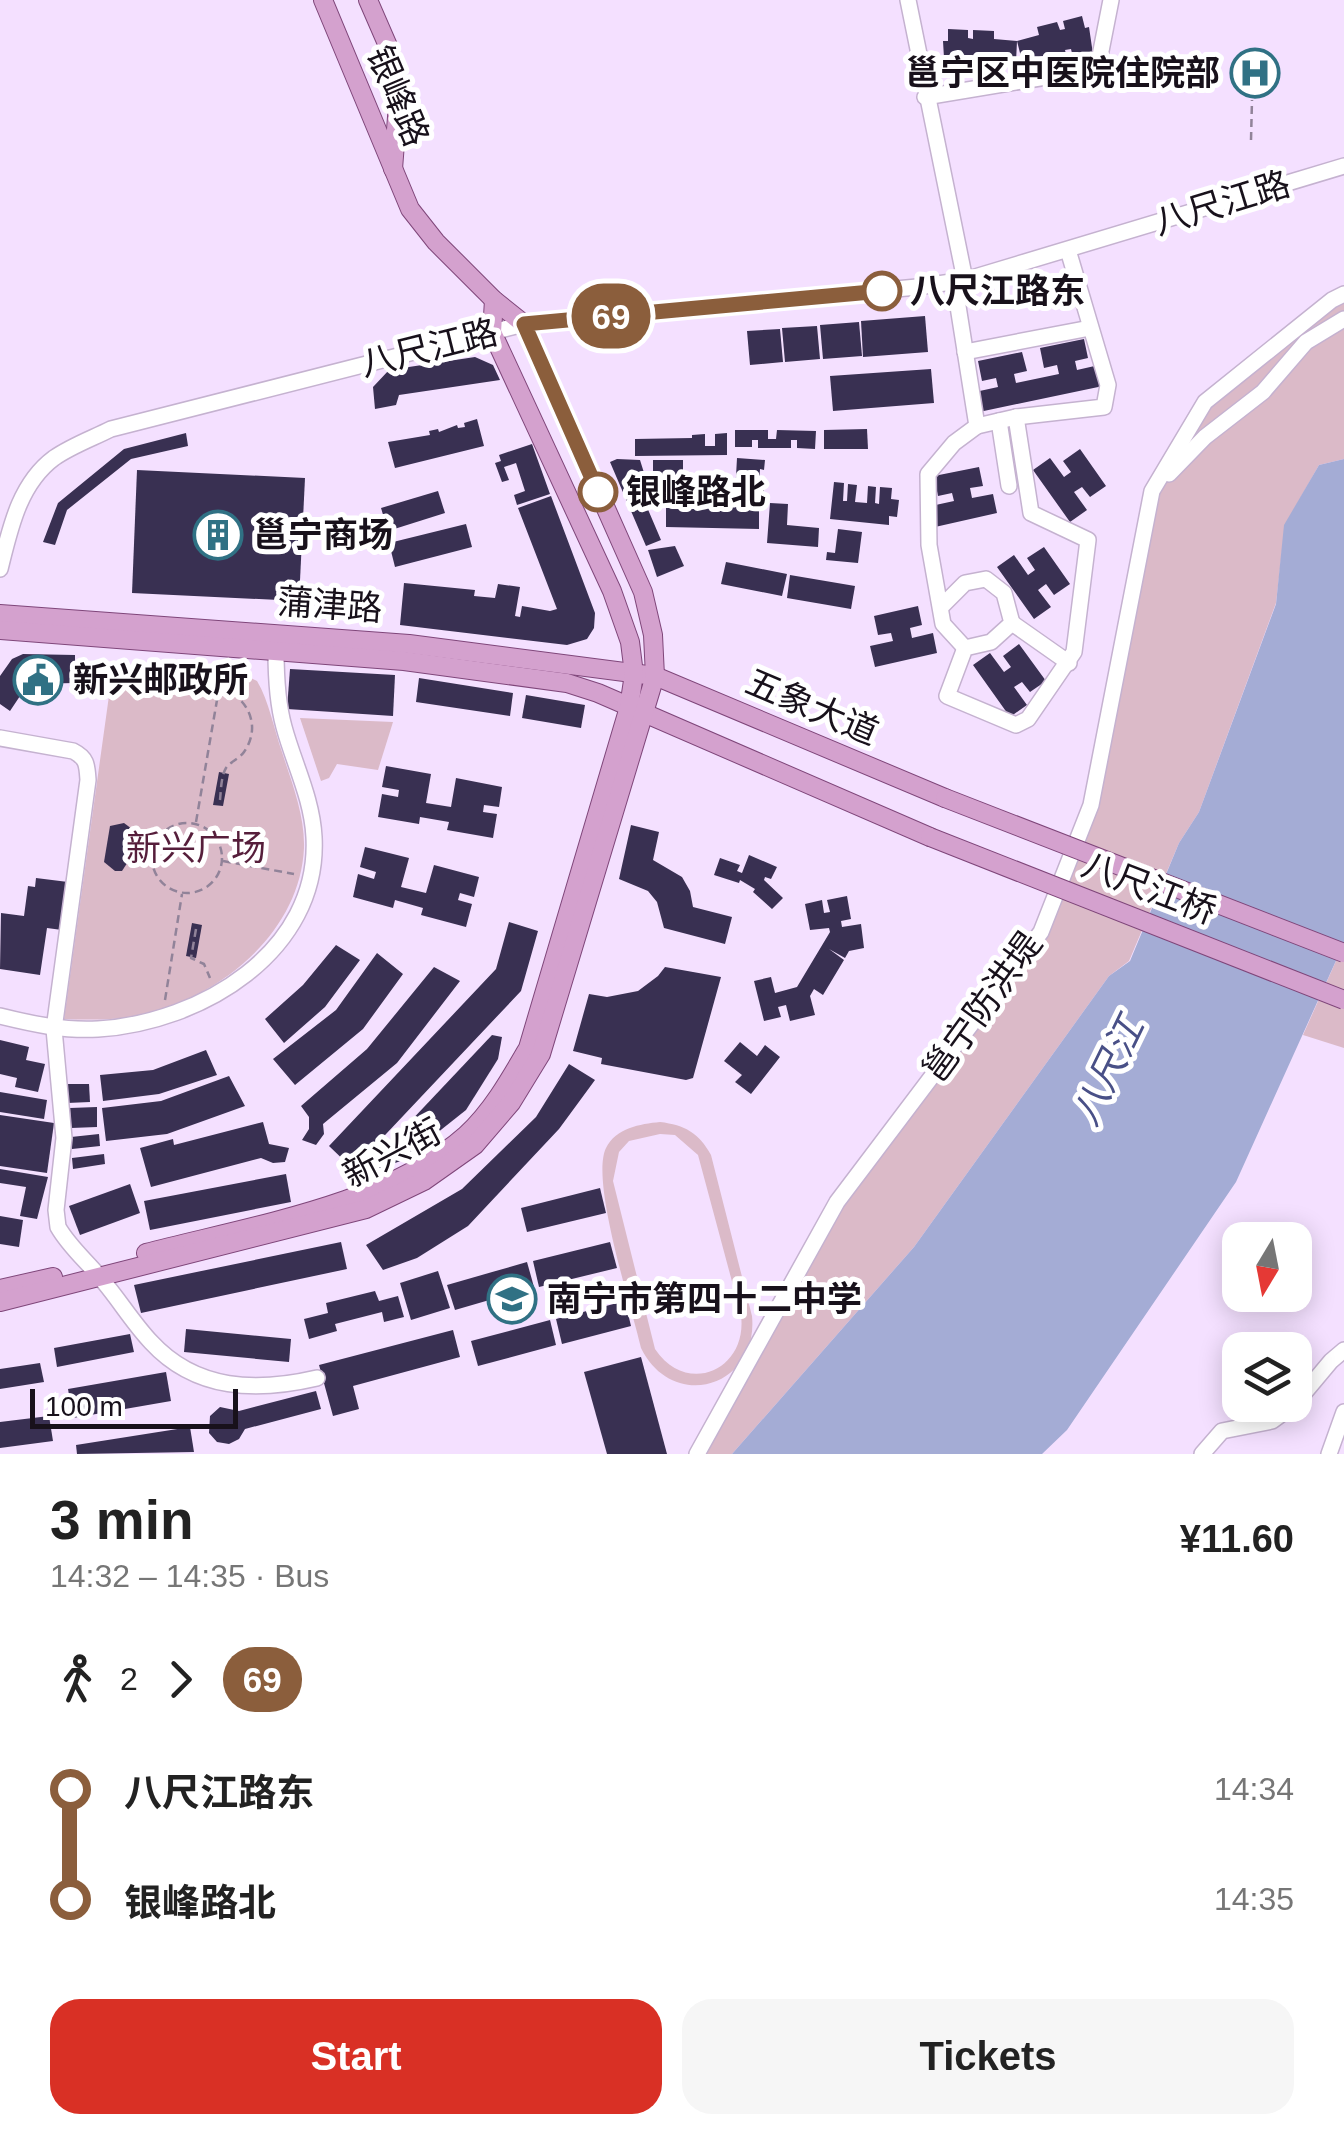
<!DOCTYPE html>
<html lang="en">
<head>
<meta charset="utf-8">
<style>
  :root { --surface:#fff; --page:#f6f6f6; --text:#222; --muted:#767676; --accent:#d93025 }
  body { margin:0; font-family:Arial,"Noto Sans SC",sans-serif; background:var(--page); color:var(--text); height:100vh; display:flex; flex-direction:column; font-size:38px; white-space:nowrap }
  * { box-sizing:border-box; margin:0 }
  p { font-size:32px; color:var(--muted) }
  .icon { flex:none; width:55px; height:55px; fill:none; stroke:currentColor; stroke-width:2; stroke-linecap:round; stroke-linejoin:round }
  .map { position:relative; height:1454px; overflow:hidden }
  .panel { display:flex; flex-direction:column; background:var(--surface); flex:1 }
  .panel>* { flex:none }
  .badge { padding:0 20px; border-radius:32px; font-size:35px; line-height:65px }
  .needle { width:65px; rotate:190deg }
  .buttons { position:absolute; left:1222px; top:1222px; display:grid; gap:20px }
  .buttons a { display:grid; place-items:center; width:90px; height:90px; border-radius:20px; background:var(--surface); box-shadow:0 5px 25px #0003; font-size:50px }
  .scale { position:absolute; left:30px; bottom:25px; width:208px; box-sizing:border-box; padding-left:10px; border:5px solid #18111b; border-top:0; font-size:28px; line-height:35px; white-space:nowrap; color:#18111b; -webkit-text-stroke:8px #fff; paint-order:stroke }
  .map>.badge { position:absolute; translate:-50% -50%; box-shadow:0 0 0 5px #fff }
  .legs { display:flex; align-items:center; gap:15px; height:110px; padding:0 50px; font-size:32px }
  .legs p { margin-inline-start:auto }
  .overview { display:flex; align-items:center; justify-content:space-between; height:170px; padding:0 50px }
  h1 { font-size:55px; font-weight:700; line-height:75px }
  .cta { display:flex; gap:20px; margin-top:auto; padding:20px 50px }
  .cta a { flex:1; height:115px; border-radius:30px; background:var(--accent); color:#fff; font-size:40px; font-weight:700; line-height:115px; text-align:center }
  .cta a+a { background:var(--page); color:var(--text) }
  ul { padding:0 50px; list-style:none }
  li { display:flex; align-items:center; gap:35px; height:110px; font-size:38px }
  li i { display:grid; place-items:center; width:15px; height:100%; margin:0 12px; background:currentColor }
  li i::after { content:''; width:25px; height:25px; margin:-12px; border:8px solid; border-radius:50%; background:var(--surface) }
  li p { margin-inline-start:auto }
  li:first-child i { background:linear-gradient(#0000 50%,currentColor 0) }
  li:last-child i { background:linear-gradient(currentColor 50%,#0000 0) }
  .map>svg:first-child { display:block }
</style>
</head>
<body>
<div class="map">
<svg width="1344" height="1454" viewBox="0 0 1344 1454">
  <rect width="100%" height="100%" fill="#f4e0ff"/>
  <!-- green -->
  <g fill="#dbbac8" fill-rule="evenodd">
    <polygon points="1344,294 1344,459 1319,465 1285,525 1276,603 1199,812 1179,843 1129,961 1109,976 914,1247 732,1454 697,1454 837,1202 1041,932 1091,805 1152,491 1205,402"/>
    <path d="M113,667L238,672L257,681C269,701 274,729 282,752C292,783 305,816 304,848C300,936 214,1002 132,1017C109,1020 87,1020 64,1019Z"/>
    <polygon points="300,718 393,722 378,770 337,764 329,778 321,781"/>
    <polygon points="1344,943 1344,1048 1303,1035"/>
    <path d="M660,1122C685,1125 699,1133 711,1155L752,1316C759,1387 673,1413 641,1348C632,1308 590,1181 606,1148C616,1128 640,1124 660,1122ZM660,1134L675,1135L698,1155L741,1315C748,1370 687,1397 655,1349L613,1181L619,1152L629,1141Z"/>
  </g>
  <!-- water -->
  <polygon fill="#a4acd5" points="1344,459 1344,943 1236,1182 1067,1430 1042,1454 732,1454 914,1247 1109,976 1130,961 1179,843 1199,812 1276,604 1284,525 1319,465"/>
  <!-- building -->
  <g fill="#393052">
    <polygon points="1082,16 1085,28 1089,27 1094,61 1075,66 1071,49 1065,50 1067,58 1045,64 1043,56 1022,61 1017,41 1039,35 1037,27 1057,22 1060,30 1065,29 1063,21"/>
    <polygon points="948,29 968,30 968,38 973,39 973,30 994,31 994,39 1017,41 1016,62 994,61 993,69 971,67 972,59 966,59 965,76 945,75 943,41 948,41"/>
    <polygon points="925,316 928,352 863,357 861,321"/>
    <polygon points="859,322 862,356 823,359 820,325"/>
    <polygon points="817,326 820,359 785,362 782,328"/>
    <polygon points="780,329 783,362 750,365 747,331"/>
    <polygon points="1084,339 1088,358 1075,361 1077,370 1099,365 1103,386 979,412 975,392 998,387 996,378 982,381 978,361 1022,352 1027,371 1014,374 1016,383 1059,374 1057,365 1044,368 1040,348"/>
    <polygon points="475,357 493,365 500,380 399,395 396,405 375,409 373,387 389,370"/>
    <polygon points="931,369 934,403 833,411 830,376"/>
    <polygon points="477,419 484,446 395,468 388,442 430,435 429,431 438,429 439,432 457,425 458,428 465,427 464,423"/>
    <polygon points="867,429 868,449 824,449 824,430"/>
    <polygon points="735,430 768,430 768,439 776,439 777,430 816,431 815,449 797,448 797,440 791,440 791,448 758,448 758,440 752,440 752,447 735,447"/>
    <polygon points="186,433 188,446 131,459 67,510 55,545 43,542 58,503 124,449"/>
    <polygon points="727,433 727,455 635,456 635,439 692,438 692,435 705,434 705,446 715,446 715,434"/>
    <polygon points="532,444 550,494 517,505 514,495 525,491 516,463 504,467 509,480 502,482 495,463 501,461 499,455"/>
    <polygon points="1080,449 1106,486 1090,497 1082,487 1074,492 1087,510 1070,522 1033,470 1050,458 1064,477 1071,472 1063,461"/>
    <polygon points="737,458 765,460 764,470 760,469 759,485 764,485 764,495 735,494"/>
    <polygon points="617,459 640,460 645,476 635,479 661,540 646,546 610,462"/>
    <rect x="653" y="460" width="30" height="23"/>
    <polygon points="979,467 983,486 970,488 972,498 993,494 997,513 935,527 931,506 954,501 952,493 938,496 934,476"/>
    <polygon points="137,470 305,478 299,601 132,593"/>
    <polygon points="834,482 844,483 843,501 847,501 848,484 857,485 855,502 867,503 868,486 876,487 875,503 879,504 880,487 892,488 891,499 899,500 897,517 889,516 889,525 830,519"/>
    <polygon points="438,491 445,513 388,531 381,508"/>
    <polygon points="551,496 595,613 594,628 587,639 567,645 400,625 404,583 475,590 474,596 495,598 498,584 520,587 515,616 520,617 522,606 550,611 557,609 518,508"/>
    <polygon points="666,503 759,505 759,529 666,527"/>
    <polygon points="770,503 788,504 787,525 819,528 818,547 767,543"/>
    <polygon points="466,524 472,547 395,567 389,543"/>
    <polygon points="838,529 862,532 858,563 826,560 827,552 835,553"/>
    <polygon points="675,546 684,566 657,577 648,550"/>
    <polygon points="1044,547 1070,584 1054,595 1046,584 1038,590 1051,607 1034,619 997,567 1014,555 1028,575 1035,570 1027,558"/>
    <polygon points="726,562 787,574 782,596 721,584"/>
    <polygon points="790,575 855,586 851,609 787,598"/>
    <polygon points="918,606 922,625 910,628 912,638 933,633 937,653 875,667 870,646 893,641 891,633 878,635 874,616"/>
    <polygon points="1019,644 1046,681 1030,692 1022,682 1014,687 1027,705 1010,717 973,665 990,653 1004,672 1011,667 1003,656"/>
    <polygon points="23,654 75,655 75,683 28,684 10,711 0,704 0,676 12,659"/>
    <polygon points="290,669 395,675 393,716 287,709"/>
    <polygon points="419,678 513,693 510,716 416,702"/>
    <polygon points="526,695 585,705 581,728 522,718"/>
    <polygon points="386,766 431,774 426,803 451,807 456,778 502,787 499,807 484,805 483,812 497,814 493,838 447,830 449,822 420,817 419,824 378,817 382,794 398,797 399,790 382,787"/>
    <polygon points="219,772 229,774 223,806 213,805"/>
    <polygon points="124,823 132,829 133,854 122,871 115,871 104,862 110,826"/>
    <polygon points="631,825 659,832 653,860 682,877 690,891 693,907 732,917 725,944 664,928 657,902 648,891 619,879"/>
    <polygon points="365,847 409,858 401,887 426,893 434,865 479,877 474,897 460,893 458,900 472,904 466,927 421,915 423,908 395,900 393,908 353,897 358,874 374,879 376,872 360,867"/>
    <polygon points="749,855 777,867 771,879 765,877 764,880 783,898 772,909 753,892 755,889 740,880 739,883 714,875 720,858 740,865 737,871 742,873"/>
    <polygon points="36,878 68,882 62,930 47,928 40,975 0,969 1,913 24,916 28,886 35,887"/>
    <polygon points="847,896 851,919 841,921 842,927 861,924 864,948 849,951 845,958 829,949 844,960 823,995 814,989 810,996 815,1015 790,1021 786,1005 778,1007 781,1017 764,1021 754,981 771,977 775,993 797,987 830,932 829,928 810,930 805,904 822,900 824,913 830,912 827,900"/>
    <polygon points="509,922 538,931 521,991 353,1169 329,1146 496,969"/>
    <polygon points="192,923 202,925 196,958 186,956"/>
    <polygon points="336,945 360,960 325,1007 284,1043 265,1019 303,985"/>
    <polygon points="377,953 403,974 363,1029 295,1085 273,1059 336,1010"/>
    <polygon points="434,967 460,981 397,1063 323,1124 324,1134 316,1145 302,1140 309,1129 309,1117 301,1106 367,1049"/>
    <polygon points="665,967 721,977 693,1078 686,1080 601,1064 602,1058 573,1051 589,994 607,997 638,991 658,976"/>
    <polygon points="492,1035 502,1037 498,1059 466,1110 403,1160 377,1170 373,1161"/>
    <polygon points="0,1040 29,1047 26,1060 45,1064 38,1092 15,1087 17,1078 0,1074"/>
    <polygon points="740,1042 757,1056 765,1045 780,1057 751,1094 735,1082 742,1075 724,1061"/>
    <polygon points="206,1050 217,1075 159,1094 103,1101 100,1075 153,1070"/>
    <polygon points="569,1064 595,1080 559,1129 468,1226 417,1258 383,1270 366,1245 462,1189 536,1117"/>
    <polygon points="229,1076 245,1106 167,1134 106,1141 102,1108 161,1101"/>
    <polygon points="67,1084 89,1084 90,1102 67,1103"/>
    <polygon points="0,1092 47,1100 44,1119 0,1112"/>
    <polygon points="97,1107 97,1127 71,1128 70,1108"/>
    <polygon points="0,1115 54,1123 47,1173 0,1166"/>
    <polygon points="263,1122 269,1144 289,1148 285,1162 273,1163 261,1158 151,1187 140,1148 173,1139 174,1145"/>
    <polygon points="99,1134 100,1146 72,1149 71,1137"/>
    <polygon points="104,1154 105,1164 73,1169 72,1158"/>
    <polygon points="0,1169 48,1177 37,1219 20,1216 26,1187 0,1183"/>
    <polygon points="286,1174 291,1202 150,1230 144,1201"/>
    <polygon points="130,1184 140,1213 80,1235 69,1206"/>
    <polygon points="600,1188 606,1213 527,1232 521,1208"/>
    <polygon points="0,1216 23,1220 19,1247 0,1244"/>
    <polygon points="341,1242 347,1269 141,1313 134,1285"/>
    <polygon points="610,1242 617,1268 539,1287 533,1261"/>
    <polygon points="527,1262 534,1287 455,1310 447,1285"/>
    <polygon points="438,1271 450,1308 411,1320 400,1283"/>
    <polygon points="375,1291 379,1301 398,1296 404,1317 384,1322 382,1312 335,1324 337,1331 309,1339 304,1319 328,1313 326,1303"/>
    <polygon points="625,1301 631,1326 562,1344 556,1319"/>
    <polygon points="550,1320 556,1345 478,1366 471,1341"/>
    <polygon points="186,1329 291,1339 289,1362 184,1352"/>
    <polygon points="453,1330 460,1357 353,1386 359,1409 333,1416 319,1365"/>
    <polygon points="130,1334 134,1352 57,1367 54,1348"/>
    <polygon points="641,1357 667,1454 607,1454 584,1372"/>
    <polygon points="40,1363 44,1382 0,1389 0,1369"/>
    <polygon points="166,1372 171,1401 73,1418 68,1389"/>
    <polygon points="316,1391 321,1409 245,1429 239,1439 229,1444 217,1442 209,1433 210,1416 220,1407 239,1411"/>
    <polygon points="49,1416 53,1441 0,1448 0,1422"/>
    <polygon points="190,1427 194,1452 77,1454 76,1445"/>
  </g>
  <g fill="none" stroke-linecap="round" stroke-linejoin="round">
    <!-- minor casing -->
    <g stroke="#c5b2d0" stroke-width="18">
      <g id="minor">
        <polyline points="908,0 965,280"/>
        <polyline points="925,97 1089,70 1099,61 1111,0"/>
        <polyline points="954,281 977,426"/>
        <polyline points="965,352 1090,328"/>
        <polyline points="999,421 1009,486"/>
        <polyline points="1169,474 1205,437 1263,392 1306,342 1344,319"/>
        <path d="M0,569C10,529 19,484 54,458C71,446 93,438 111,429L524,324L917,287L965,280L1344,166"/>
        <polyline points="941,607 965,583 986,579 1004,593 1012,623 991,642 965,648 947,696 1016,725 1028,719 1074,652 1088,540 1031,513 1016,417"/>
        <polyline points="1012,623 1069,663"/>
        <polyline points="965,648 943,624 929,545 928,474 954,443 977,426 1016,417 1104,407 1108,385 1068,250"/>
        <path d="M0,738L73,751C87,758 87,765 88,780L54,1029L64,1138L56,1210L58,1227C70,1248 88,1262 103,1281C120,1301 133,1323 151,1342C196,1391 257,1392 317,1378"/>
        <path d="M0,1016C33,1024 64,1031 98,1029C200,1023 320,952 314,837C312,798 294,764 284,727C277,702 276,677 276,651"/>
        <polyline points="1295,1404 1331,1361 1344,1350"/>
        <polyline points="697,1454 837,1202 1041,932 1091,805 1152,491 1205,402 1332,300 1344,294"/>
        <polyline points="1202,1454 1222,1431 1272,1421 1294,1405"/>
        <polyline points="1329,1454 1344,1412"/>
      </g>
    </g>
    <!-- major casing -->
    <g stroke="#7f467a" stroke-width="20">
      <g id="major">
        <polyline points="368,0 388,46 399,91 393,169"/>
        <polyline points="0,614 409,644 655,676 945,798"/>
        <polyline points="0,630 404,661 567,683 598,693 930,837"/>
        <path d="M146,1253C245,1227 389,1204 466,1135C492,1111 510,1079 528,1048L629,707L634,674L630,642L612,591L492,332L494,300"/>
        <polyline points="0,1289 53,1277"/>
        <polyline points="0,1302 366,1209 424,1181 475,1145 511,1103 541,1054 655,676 653,635 643,592 524,324 494,300 436,242 410,209 323,0"/>
      </g>
    </g>
    <!-- path -->
    <g stroke="#918399" stroke-width="2.5" stroke-dasharray="8 5" stroke-linecap="butt">
      <polyline points="1251,140 1252,100"/>
      <path d="M220,800C221,791 221,776 226,768C230,762 239,759 244,752C262,726 248,698 221,687"/>
      <polyline points="196,822 222,671"/>
      <circle cx="187" cy="858" r="35"/>
      <polyline points="223,861 294,874"/>
      <polyline points="196,929 191,958 204,964 210,978"/>
      <polyline points="165,1000 182,894"/>
    </g>
    <!-- minor -->
    <use href="#minor" stroke="#fff" stroke-width="15"/>
    <!-- major -->
    <use href="#major" stroke="#d4a1ce" stroke-width="18"/>
    <!-- major-bridge casing -->
    <g stroke="#7f467a" stroke-width="20" stroke-linecap="butt">
      <g id="major-bridge">
        <polyline points="945,798 1344,953"/>
        <polyline points="930,837 1344,1000"/>
      </g>
    </g>
    <!-- major-bridge -->
    <use href="#major-bridge" stroke="#d4a1ce" stroke-width="18"/>
  </g>
  <g fill="none" stroke-linecap="round" stroke-linejoin="round">
    <!-- line-1 casing -->
    <g stroke="#fff" stroke-width="22">
      <polyline id="line-1" points="598,492 524,324 882,291"/>
    </g>
    <!-- line-1 -->
    <use href="#line-1" stroke="#8b5e3c" stroke-width="15"/>
  </g>
  <!-- icons -->
  <defs>
    <g id="hospital-ring" transform="scale(2.5)"><circle r="9.5" fill="#fff" stroke="#307184" stroke-width="1.5"/><path d="M-5-5h3v3.5h4V-5h3V5h-3V1.5h-4V5h-3Z" fill="#307184"/></g>
    <g id="building-ring" transform="scale(2.5)"><circle r="9.5" fill="#fff" stroke="#307184" stroke-width="1.5"/><path d="M-4-6H4V6H1V3H-1V6H-4ZM-2.5-4.3h1.7v1.8h-1.7ZM.8-4.3h1.7v1.8H.8ZM-2.5-1h1.7V.8h-1.7ZM.8-1h1.7V.8H.8Z" fill="#307184"/></g>
    <g id="civic-ring" transform="scale(2.5)"><circle r="9.5" fill="#fff" stroke="#307184" stroke-width="1.5"/><path d="M-.6-6.5H3V-4.5H.6V-3L4-1V1h2V6H-6V1h2V-1L-.6-3ZM-1.2 2.5V6h2.4V2.5Z" fill="#307184"/></g>
    <g id="school-ring" transform="scale(2.5)"><circle r="9.5" fill="#fff" stroke="#307184" stroke-width="1.5"/><path d="M0-5L7-2L0 1L-7-2ZM-4 1L0 2.5L4 1V4Q0 6-4 4Z" fill="#307184"/></g>
  </defs>
  <g fill-rule="evenodd">
    <use href="#hospital-ring" x="1255" y="73"/>
    <use href="#building-ring" x="218" y="535"/>
    <use href="#civic-ring" x="38" y="680"/>
    <use href="#school-ring" x="512" y="1299"/>
  </g>
  <!-- markers -->
  <g fill="#fff" stroke="#8b5e3c" stroke-width="5">
    <circle cx="882" cy="291" r="18"/>
    <circle cx="598" cy="492" r="18"/>
  </g>
  <g text-anchor="middle" stroke-width="10" stroke-linejoin="round" paint-order="stroke">
    <!-- poi labels -->
    <g font-size="35" font-weight="bold" fill="#18111b" stroke="#fff" text-anchor="start">
      <text x="1220" y="85" text-anchor="end">邕宁区中医院住院部</text>
      <text x="253" y="547">邕宁商场</text>
      <text x="73" y="692">新兴邮政所</text>
      <text x="547" y="1311">南宁市第四十二中学</text>
    </g>
    <!-- street labels -->
    <g font-size="35" fill="#18111b" stroke="#fff">
      <text transform="translate(398 96) rotate(67)" y="12">银峰路</text>
      <text transform="translate(1222 203) rotate(-17)" y="12">八尺江路</text>
      <text transform="translate(429 348) rotate(-14)" y="12">八尺江路</text>
      <text transform="translate(330 605) rotate(4)" y="12">蒲津路</text>
      <text transform="translate(812 707) rotate(23)" y="12">五象大道</text>
      <text transform="translate(1149 888) rotate(21)" y="12">八尺江桥</text>
      <text transform="translate(982 1007) rotate(-54)" y="12">邕宁防洪堤</text>
      <text transform="translate(392 1153) rotate(-28)" y="12">新兴街</text>
    </g>
    <!-- stop labels -->
    <g font-size="35" font-weight="bold" fill="#18111b" stroke="#fff" text-anchor="start">
      <text x="910" y="303">八尺江路东</text>
      <text x="626" y="504">银峰路北</text>
    </g>
    <!-- park labels -->
    <g font-size="35" fill="#561e3b" stroke="#fff">
      <text x="196" y="860">新兴广场</text>
    </g>
    <!-- water labels -->
    <g font-size="38" font-style="italic" fill="#495087" stroke="#fff">
      <text transform="translate(1108 1071) rotate(-64)" y="13">八尺江</text>
    </g>
  </g>
</svg>
<div class="buttons">
<a><svg class="needle" viewBox="-14 -14 28 28"><path d="M0-13l5 13h-10z" fill="#e53935"/><path d="M0 13l5-13h-10z" fill="#767676"/></svg></a>
<a><svg class="icon" aria-label="layers" viewBox="0 0 24 24"><path d="M12 4l9 5-9 5-9-5zM3 14l9 5 9-5"/></svg></a>
</div>
<div class="scale">100 m</div>
<b class="badge" style="left:611px;top:316px;background:#8b5e3c;color:#fff">69</b>
</div>
<section class="panel">
<div class="overview"><div><h1>3 min</h1><p>14:32 – 14:35 · Bus</p></div><b>¥11.60</b></div>
<div class="legs"><svg class="icon" aria-label="walk" viewBox="0 0 24 24"><circle cx="13" cy="4" r="2"/><path d="M13 8l-2 6 4 7M11 14l-3 7M7 12l3-4h3l4 4"/></svg>2<svg class="icon" aria-label="forward" viewBox="0 0 24 24"><path d="M9 5l7 7-7 7"/></svg><b class="badge" style="background:#8b5e3c;color:#fff">69</b></div>
<ul>
<li><i style="color:#8b5e3c"></i><b>八尺江路东</b><p>14:34</p></li>
<li><i style="color:#8b5e3c"></i><b>银峰路北</b><p>14:35</p></li>
</ul>
<div class="cta"><a>Start</a><a>Tickets</a></div>
</section>
</body>
</html>
